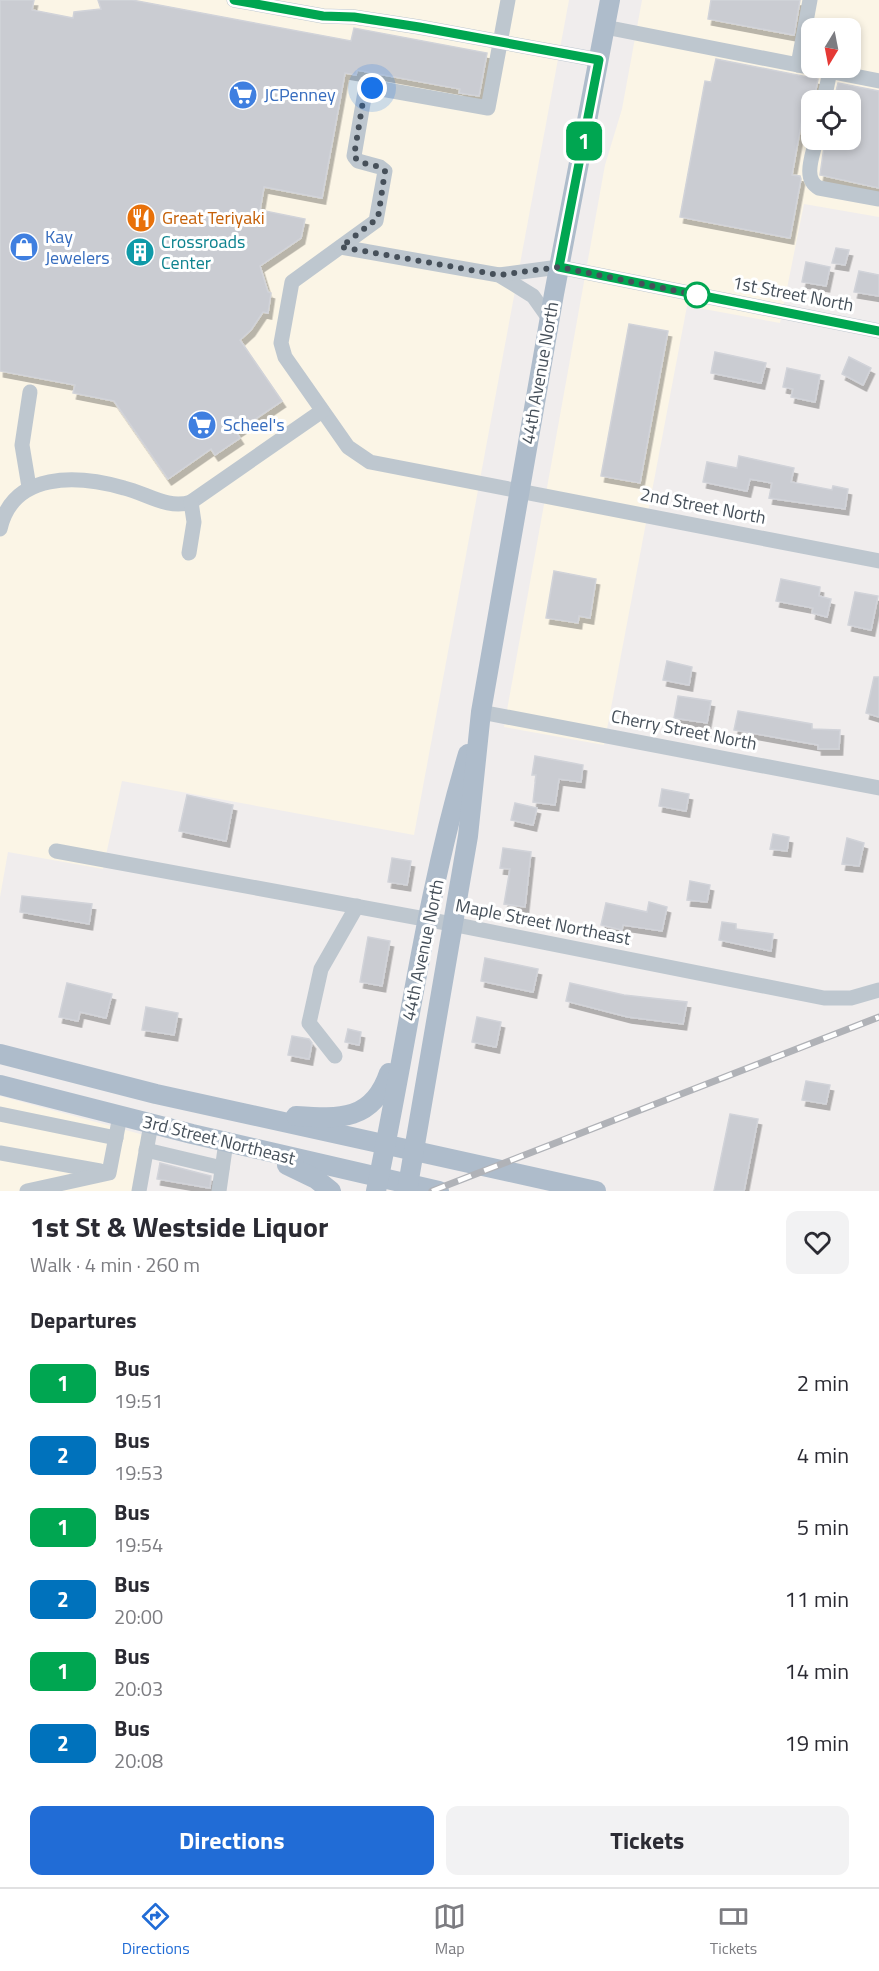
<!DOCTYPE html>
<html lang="en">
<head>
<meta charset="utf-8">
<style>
  :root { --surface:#fff; --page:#f2f2f3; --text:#2b2b33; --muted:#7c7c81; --line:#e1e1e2; --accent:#216cd6 }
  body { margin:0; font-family:"Titillium Web",sans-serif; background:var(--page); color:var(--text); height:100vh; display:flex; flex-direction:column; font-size:22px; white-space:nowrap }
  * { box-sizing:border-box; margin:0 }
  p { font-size:20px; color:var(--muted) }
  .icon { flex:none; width:33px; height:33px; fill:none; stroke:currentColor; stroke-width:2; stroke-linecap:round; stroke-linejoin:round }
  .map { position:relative; height:1191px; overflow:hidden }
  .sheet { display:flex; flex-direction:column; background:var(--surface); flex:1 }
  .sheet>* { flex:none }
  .badge { padding:0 12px; border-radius:9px; font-size:21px; line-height:39px }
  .needle { width:39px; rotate:190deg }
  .tools { position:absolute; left:801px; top:18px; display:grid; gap:12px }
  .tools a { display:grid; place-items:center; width:60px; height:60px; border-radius:12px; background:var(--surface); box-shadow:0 3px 9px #0003; font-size:30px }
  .you { position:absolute; width:30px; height:30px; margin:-15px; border:4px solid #fff; border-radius:50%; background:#1a73e8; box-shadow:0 0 0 9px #1a73e833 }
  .map>.badge { position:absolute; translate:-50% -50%; box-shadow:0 0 0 3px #fff }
  h2 { padding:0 30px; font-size:22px; line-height:54px }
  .round { display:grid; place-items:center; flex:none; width:63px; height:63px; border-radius:12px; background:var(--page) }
  .headline { display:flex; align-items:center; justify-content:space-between; height:102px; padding:0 30px }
  h1 { font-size:28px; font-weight:700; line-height:45px }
  .primary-button { display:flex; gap:12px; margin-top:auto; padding:12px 30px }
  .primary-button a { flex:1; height:69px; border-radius:12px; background:var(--accent); color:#fff; font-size:24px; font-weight:700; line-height:69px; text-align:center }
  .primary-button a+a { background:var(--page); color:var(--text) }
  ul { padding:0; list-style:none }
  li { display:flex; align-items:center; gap:18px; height:72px; padding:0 30px }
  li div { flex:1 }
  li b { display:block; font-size:22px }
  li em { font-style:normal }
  li .badge { min-width:66px; font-weight:700; text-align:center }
  .dock { display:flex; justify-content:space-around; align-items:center; height:84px; border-top:2px solid var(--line); background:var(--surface); font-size:16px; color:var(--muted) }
  .dock a { display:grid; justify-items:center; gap:3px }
  .dock .on { color:var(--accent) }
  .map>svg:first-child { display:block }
</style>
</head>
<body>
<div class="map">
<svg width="879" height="1191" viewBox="0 0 879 1191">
  <defs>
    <filter id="shadow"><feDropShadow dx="3.5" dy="6" stdDeviation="0" flood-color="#0004"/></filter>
  </defs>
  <rect width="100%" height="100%" fill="#f0eded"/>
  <!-- commercial -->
  <g fill="#fbf5e6" fill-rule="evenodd">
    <polygon points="0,0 569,0 414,835 122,781 103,869 8,852 0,897"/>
    <path d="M642,0H879V217L804,204L780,323L687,306L604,745L504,727L605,165L622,109ZM812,28H850V68H812ZM812,100H850V140H812Z"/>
    <polygon points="0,1096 144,1135 134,1191 0,1191"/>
  </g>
  <!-- building -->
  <g fill="#caccd2" stroke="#d1d3d9" stroke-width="1.5" filter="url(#shadow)">
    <polygon points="0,0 34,0 32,10 73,18 74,12 101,9 98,0 132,0 351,41 354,28 487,53 479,96 459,93 460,89 357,70 356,75 345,73 322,198 264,187 260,210 305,219 301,238 260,266 268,292 271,293 268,313 263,312 251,330 240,340 282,401 236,432 240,438 215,455 211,449 168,479 114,401 73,393 75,385 0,371"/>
    <polygon points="711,0 800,0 794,35 708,19"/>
    <polygon points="716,59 818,79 814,99 805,103 792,175 800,176 801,179 790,238 680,217 705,81 711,82"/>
    <polygon points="838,83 879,91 879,188 820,175 825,140 850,140 850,100 834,100"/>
    <polygon points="836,248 849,250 845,265 832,263"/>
    <polygon points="806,262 830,267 826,286 802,282"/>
    <polygon points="859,271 879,275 879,296 854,292"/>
    <polygon points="629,324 668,331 640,483 601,476"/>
    <polygon points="715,352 766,363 761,383 711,373"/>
    <polygon points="849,357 871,368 863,385 842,374"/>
    <polygon points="787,368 820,375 815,402 791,397 793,389 783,387"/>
    <polygon points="739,456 794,468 791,482 832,490 833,486 848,489 845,509 769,498 772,483 750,479 747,491 703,482 707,462 737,468"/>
    <polygon points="554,571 596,579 590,618 579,616 578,623 546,618"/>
    <polygon points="781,579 820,587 819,596 831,599 827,617 812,613 813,608 776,601"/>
    <polygon points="855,592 878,596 871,630 848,625"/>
    <polygon points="667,661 692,667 689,685 663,680"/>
    <polygon points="874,677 879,677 879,717 866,713"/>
    <polygon points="678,696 711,701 707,723 674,718"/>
    <polygon points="738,711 812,724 812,729 840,730 839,749 818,749 818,745 734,730"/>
    <polygon points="535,756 583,765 581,782 559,779 555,805 533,802 536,775 532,775"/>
    <polygon points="662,789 689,794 686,811 659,806"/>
    <polygon points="187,795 233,805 226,841 179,831"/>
    <polygon points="515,803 537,808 533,825 511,820"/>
    <polygon points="773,834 789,837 787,851 770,849"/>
    <polygon points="847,838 864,843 859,866 842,864"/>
    <polygon points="503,848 531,852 525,907 504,904 510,869 500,868"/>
    <polygon points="392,858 411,861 407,885 388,882"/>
    <polygon points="690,881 710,885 707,902 687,900"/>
    <polygon points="22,896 92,904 89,924 20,912"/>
    <polygon points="649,902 667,907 662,931 623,925 622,930 601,925 606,903 647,912"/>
    <polygon points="722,922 736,924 736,929 773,934 771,951 719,940"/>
    <polygon points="368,937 390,941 382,986 360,982"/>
    <polygon points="485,958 538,969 533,992 481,981"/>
    <polygon points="67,983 112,994 106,1018 80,1012 78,1021 59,1017"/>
    <polygon points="570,983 624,995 687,1002 683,1024 628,1017 566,1001"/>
    <polygon points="146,1007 178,1013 174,1035 142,1030"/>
    <polygon points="477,1017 501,1022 496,1047 472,1042"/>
    <polygon points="348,1029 361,1032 359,1045 345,1042"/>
    <polygon points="292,1036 309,1039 312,1043 309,1059 288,1055"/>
    <polygon points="806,1081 830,1085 826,1104 802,1100"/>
    <polygon points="730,1114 758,1119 744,1191 714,1191"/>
    <polygon points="160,1163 211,1176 210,1188 157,1179"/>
  </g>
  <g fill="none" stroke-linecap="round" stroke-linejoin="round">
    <!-- minor -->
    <g stroke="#bec7cf" stroke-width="15">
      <polyline points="234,0 323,16 354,17 419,27 599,60"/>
      <polyline points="508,0 488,108 376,88 365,92 354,156 358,161 380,167 385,171 376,221 292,282 281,343 285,357 348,447 370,462 879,561"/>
      <polyline points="605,27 879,81"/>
      <polyline points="798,65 810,0"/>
      <polyline points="824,100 830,71"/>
      <path d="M816,140C813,155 802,179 819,188L879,199"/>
      <polyline points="341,247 499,275 533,296 550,320"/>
      <polyline points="499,275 559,267 879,331"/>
      <polyline points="29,487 22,445 30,392"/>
      <path d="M0,529C13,471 78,475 124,488C146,493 168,510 191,502L322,411"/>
      <polyline points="189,553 194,522 191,502"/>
      <polyline points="481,712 879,788"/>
      <polyline points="56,851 452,924 824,998 851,998 879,990"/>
      <polyline points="335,1056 309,1023 321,969 357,906"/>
      <polyline points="0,1114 116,1138"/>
      <polyline points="146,1150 222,1168"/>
      <polyline points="0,1153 100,1171"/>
      <polyline points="27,1191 109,1173 120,1116"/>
      <polyline points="139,1191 151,1124"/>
      <polyline points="219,1191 226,1142"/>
    </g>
    <!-- major -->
    <g stroke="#aebccb" stroke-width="20">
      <polyline points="0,1054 156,1094 596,1191"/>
      <polyline points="0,1085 192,1134 439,1191"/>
      <path d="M296,1116C340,1119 373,1121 389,1073"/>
      <polyline points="287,1165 316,1179 331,1191"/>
      <path d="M376,1191C407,1046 425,897 468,754"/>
      <polyline points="407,1191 468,836 481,712 554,294 610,0"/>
    </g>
    <!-- rail casing -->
    <g stroke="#b0b2b7" stroke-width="7">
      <polyline id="rail" points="432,1191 879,1017"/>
    </g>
    <!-- rail -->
    <use href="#rail" stroke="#fff" stroke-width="4.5" stroke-dasharray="14" stroke-linecap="butt"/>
  </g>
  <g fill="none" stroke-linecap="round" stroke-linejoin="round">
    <!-- line casing -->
    <g stroke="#fff" stroke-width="14">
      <polyline id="line" points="234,0 323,16 354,17 419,27 599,60 559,267 879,331"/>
    </g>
    <!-- line -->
    <use href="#line" stroke="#00a651" stroke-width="9"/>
    <!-- walk -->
    <path stroke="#46505a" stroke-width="6" stroke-dasharray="0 10.8" d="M372,88L364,95L354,156C361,167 376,162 385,171L378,218L341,247L499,275L559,267L697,295"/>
  </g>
  <!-- icons -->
  <defs>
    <g id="supermarket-disc" transform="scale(1.5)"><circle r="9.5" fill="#3f7fe0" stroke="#fff"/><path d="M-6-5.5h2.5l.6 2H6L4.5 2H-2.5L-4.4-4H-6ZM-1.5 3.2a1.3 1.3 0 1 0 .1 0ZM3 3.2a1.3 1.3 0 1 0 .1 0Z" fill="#fff"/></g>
    <g id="restaurant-disc" transform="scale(1.5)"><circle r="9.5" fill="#e8710a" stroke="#fff"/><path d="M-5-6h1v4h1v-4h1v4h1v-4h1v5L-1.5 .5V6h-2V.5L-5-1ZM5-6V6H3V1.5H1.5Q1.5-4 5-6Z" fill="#fff"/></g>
    <g id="shop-disc" transform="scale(1.5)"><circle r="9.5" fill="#3f7fe0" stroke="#fff"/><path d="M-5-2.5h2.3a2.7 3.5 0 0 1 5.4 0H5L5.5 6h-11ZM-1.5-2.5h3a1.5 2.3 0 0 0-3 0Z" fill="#fff"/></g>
    <g id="building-disc" transform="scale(1.5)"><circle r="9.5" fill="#0f9aa8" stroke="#fff"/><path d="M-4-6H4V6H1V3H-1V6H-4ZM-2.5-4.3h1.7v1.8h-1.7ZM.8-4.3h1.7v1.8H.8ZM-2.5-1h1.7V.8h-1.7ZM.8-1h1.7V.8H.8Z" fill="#fff"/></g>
  </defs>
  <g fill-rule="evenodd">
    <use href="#supermarket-disc" x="243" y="95"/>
    <use href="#restaurant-disc" x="141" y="218"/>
    <use href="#shop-disc" x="24" y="247"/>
    <use href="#building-disc" x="140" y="252"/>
    <use href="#supermarket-disc" x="202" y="425"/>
  </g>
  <!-- markers -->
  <circle fill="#fff" stroke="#00a651" stroke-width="3" cx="697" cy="295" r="12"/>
  <g text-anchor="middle" stroke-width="6" stroke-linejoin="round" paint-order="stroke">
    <!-- shop labels -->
    <g font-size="18" fill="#366cbe" stroke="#fff" text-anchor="start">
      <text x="264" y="101">JCPenney</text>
      <text x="45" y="243">Kay<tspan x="45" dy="21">Jewelers</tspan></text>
      <text x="223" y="431">Scheel's</text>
    </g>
    <!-- food labels -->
    <g font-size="18" fill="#c56008" stroke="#fff" text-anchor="start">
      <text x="162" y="224">Great Teriyaki</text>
    </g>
    <!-- culture labels -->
    <g font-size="18" fill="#0d838f" stroke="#fff" text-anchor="start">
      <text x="161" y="248">Crossroads<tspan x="161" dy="21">Center</tspan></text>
    </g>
    <!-- street labels -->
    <g font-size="18" fill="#46505a" stroke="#fff">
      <text transform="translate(793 294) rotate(11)" y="6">1st Street North</text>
      <text transform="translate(540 373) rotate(-80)" y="6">44th Avenue North</text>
      <text transform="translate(703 506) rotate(11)" y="6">2nd Street North</text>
      <text transform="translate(684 730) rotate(11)" y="6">Cherry Street North</text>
      <text transform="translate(543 922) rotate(11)" y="6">Maple Street Northeast</text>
      <text transform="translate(423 950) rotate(-78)" y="6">44th Avenue North</text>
      <text transform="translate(219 1140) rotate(14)" y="6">3rd Street Northeast</text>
    </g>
  </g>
</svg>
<div class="tools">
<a><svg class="needle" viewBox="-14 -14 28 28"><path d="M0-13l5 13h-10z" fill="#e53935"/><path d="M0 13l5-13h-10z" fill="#7c7c81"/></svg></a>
<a><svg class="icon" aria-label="locate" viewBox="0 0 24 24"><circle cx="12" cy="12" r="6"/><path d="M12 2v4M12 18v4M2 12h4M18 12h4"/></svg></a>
</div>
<div class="you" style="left:372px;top:88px"></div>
<b class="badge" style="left:584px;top:141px;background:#00a651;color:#fff">1</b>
</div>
<section class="sheet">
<div class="headline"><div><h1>1st St &amp; Westside Liquor</h1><p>Walk · 4 min · 260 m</p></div><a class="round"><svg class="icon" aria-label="heart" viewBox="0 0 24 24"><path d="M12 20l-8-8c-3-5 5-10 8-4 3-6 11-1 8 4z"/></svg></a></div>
<h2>Departures</h2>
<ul>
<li><span class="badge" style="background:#00a651;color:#fff">1</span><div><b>Bus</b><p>19:51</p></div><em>2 min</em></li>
<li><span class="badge" style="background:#0072bc;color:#fff">2</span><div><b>Bus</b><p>19:53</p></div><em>4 min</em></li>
<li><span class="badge" style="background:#00a651;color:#fff">1</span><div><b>Bus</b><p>19:54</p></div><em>5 min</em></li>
<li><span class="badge" style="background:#0072bc;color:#fff">2</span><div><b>Bus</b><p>20:00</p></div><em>11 min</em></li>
<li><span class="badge" style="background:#00a651;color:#fff">1</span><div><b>Bus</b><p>20:03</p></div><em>14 min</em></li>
<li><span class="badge" style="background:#0072bc;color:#fff">2</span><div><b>Bus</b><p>20:08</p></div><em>19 min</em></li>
</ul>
<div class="primary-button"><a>Directions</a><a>Tickets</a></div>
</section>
<nav class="dock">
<a class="on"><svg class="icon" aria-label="directions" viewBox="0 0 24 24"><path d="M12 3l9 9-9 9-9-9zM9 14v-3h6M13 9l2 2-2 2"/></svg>Directions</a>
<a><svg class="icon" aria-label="map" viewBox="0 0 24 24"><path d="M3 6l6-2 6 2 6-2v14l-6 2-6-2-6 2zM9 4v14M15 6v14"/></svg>Map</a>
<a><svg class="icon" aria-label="tickets" viewBox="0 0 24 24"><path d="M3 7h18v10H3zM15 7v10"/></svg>Tickets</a>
</nav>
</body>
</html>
